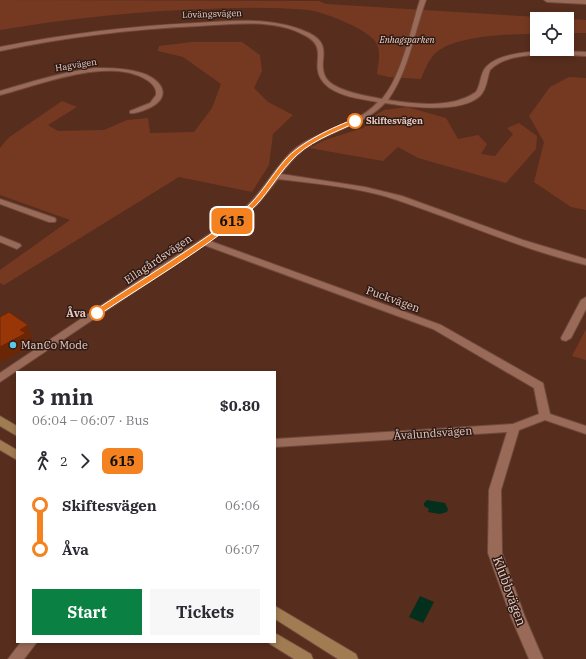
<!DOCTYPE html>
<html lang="en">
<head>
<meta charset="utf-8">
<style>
  :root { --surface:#fff; --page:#f7f7f7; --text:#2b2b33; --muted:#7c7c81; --accent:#0b8043 }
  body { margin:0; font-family:"IBM Plex Serif",serif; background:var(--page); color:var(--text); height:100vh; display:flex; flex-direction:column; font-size:15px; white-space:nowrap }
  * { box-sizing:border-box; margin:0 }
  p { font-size:13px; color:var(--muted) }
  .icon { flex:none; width:22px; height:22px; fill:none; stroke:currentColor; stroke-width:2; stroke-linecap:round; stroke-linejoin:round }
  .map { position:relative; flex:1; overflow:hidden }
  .panel { position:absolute; left:16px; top:371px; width:260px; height:272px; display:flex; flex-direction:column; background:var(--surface); border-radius:0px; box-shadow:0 2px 6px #0003 }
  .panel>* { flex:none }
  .badge { padding:0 8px; border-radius:6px; font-size:14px; line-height:26px }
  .tools { position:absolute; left:530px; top:12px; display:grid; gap:8px }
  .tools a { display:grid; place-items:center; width:44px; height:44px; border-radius:0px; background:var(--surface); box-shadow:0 2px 6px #0003; font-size:20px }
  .map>.badge { position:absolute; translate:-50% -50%; box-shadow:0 0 0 2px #fff }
  .legs { display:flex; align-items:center; gap:6px; height:44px; padding:0 16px; font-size:13px }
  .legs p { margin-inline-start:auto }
  .summary { display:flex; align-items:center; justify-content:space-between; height:68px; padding:0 16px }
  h1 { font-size:22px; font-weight:800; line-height:30px }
  .action { display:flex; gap:8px; margin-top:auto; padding:8px 16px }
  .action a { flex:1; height:46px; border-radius:0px; background:var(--accent); color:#fff; font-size:16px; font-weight:800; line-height:46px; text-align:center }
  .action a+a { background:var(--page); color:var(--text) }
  ul { padding:0 16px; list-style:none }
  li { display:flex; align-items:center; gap:14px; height:44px; font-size:15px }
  li i { display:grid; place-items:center; width:6px; height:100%; margin:0 5px; background:currentColor }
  li i::after { content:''; width:10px; height:10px; margin:-5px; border:3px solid; border-radius:50%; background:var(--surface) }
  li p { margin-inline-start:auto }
  li:first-child i { background:linear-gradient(#0000 50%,currentColor 0) }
  li:last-child i { background:linear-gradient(currentColor 50%,#0000 0) }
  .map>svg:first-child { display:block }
</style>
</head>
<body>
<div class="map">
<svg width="586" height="659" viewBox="0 0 586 659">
  <rect width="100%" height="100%" fill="#572d1d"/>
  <!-- green -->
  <g fill="#753922">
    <path d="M0,0L319,1L326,4L586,20V33H567V19H537V34C511,34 448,35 432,57C427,63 424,72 421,79L389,77L377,74C378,64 382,50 375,41C365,28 324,12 308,10C265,6 223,8 181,10C120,13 60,20 0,30Z"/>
    <polygon points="192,42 242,42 260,55 262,71 254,88 268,102 293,115 273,134 269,165 252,192 179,177 4,285 0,283 0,270 70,220 0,195 0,148 8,138 62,101 77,107 48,125 58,131 104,130 127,120 148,118 150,133 194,132 212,108 221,84 183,57 158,51 159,46"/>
    <polygon points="569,77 586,78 586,210 571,207 534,182 544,142 529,116 550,87"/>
    <polygon points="407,107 446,118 458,139 478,135 487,144 481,154 495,156 513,134 507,128 519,123 537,136 536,149 506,183 418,158 398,147 383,161 309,148 325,140 363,128 377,114 384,110"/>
    <polygon points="586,329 586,360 572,356"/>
  </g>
  <!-- water -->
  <g fill="#052f1d">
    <polygon points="427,500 445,503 448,509 447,512 440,514 428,512 429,509 424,506 424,503"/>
    <polygon points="420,596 434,602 423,623 409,617"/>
  </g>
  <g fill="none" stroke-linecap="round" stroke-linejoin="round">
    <!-- street casing -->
    <g stroke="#6f4a3d" stroke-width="2">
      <g id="street">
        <path d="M420,0H426C414,33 409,70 388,100C416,104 451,109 476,92C481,84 480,74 486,67C504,47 562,51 586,52V56C560,55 510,49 490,70C487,78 487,89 480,96C460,114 410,107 385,103C365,124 336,129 312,144C299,151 290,163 281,174L365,187L402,196L523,240L586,259V265C521,249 460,221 397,200C359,187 317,184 278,179L257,205L210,241L441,325L543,383L550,414L586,426V434L545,420L519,430L501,490L502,553L525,617L543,659H529L511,617L488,553L489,490L507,432L275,447V439L513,424L539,414L534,388L433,329L204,245L0,382V373C50,339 101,306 151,272C182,251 215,233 243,209C265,191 275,164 297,147C322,129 357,125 378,102C361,99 331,96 321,79C311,63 328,48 306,36C275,18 233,24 199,26C132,29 66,37 0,51V47C65,34 130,26 196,23C233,21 274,16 309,33C335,46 316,61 326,78C334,91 367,96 382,99C403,74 410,30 420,0Z"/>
        <polygon points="544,0 586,0 586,4 547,2"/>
        <path d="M95,68C109,68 124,68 138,72C160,77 176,97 147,109C142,111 135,114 130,113V111L150,103L156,95C157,89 153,84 147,80C110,56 39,85 0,95V91C31,82 62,72 95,68Z"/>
        <polygon points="0,199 55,218 56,220 55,222 49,222 0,204"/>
        <polygon points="0,236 20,244 21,246 17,249 0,242"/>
        <polygon points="586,297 586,309 571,338 566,341 562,340 561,338 581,300"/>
        <polygon points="21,642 37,642 24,659 8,659"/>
      </g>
    </g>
    <!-- secondary casing -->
    <g stroke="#6f4a3d" stroke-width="2">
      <g id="secondary">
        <polygon points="0,416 17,426 17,436 0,426"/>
        <polygon points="0,440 17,450 17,460 0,450"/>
        <polygon points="275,606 356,654 358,659 338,659 275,619"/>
        <polygon points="275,633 311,654 313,659 294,659 270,644 269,642 275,642"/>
      </g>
    </g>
    <!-- street -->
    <use href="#street" fill="#9a6a58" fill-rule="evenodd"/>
    <!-- secondary -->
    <use href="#secondary" fill="#a17b51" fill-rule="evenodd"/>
  </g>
  <!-- shaded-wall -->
  <polygon fill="#6b2606" points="28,325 32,339 27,341 29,347 1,362 0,358 0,347 20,330"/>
  <!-- building -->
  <polygon fill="#993608" stroke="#6b2606" points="9,312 28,325 20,330 26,333 0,347 0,317"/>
  <!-- line-1 -->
  <path fill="#f58220" stroke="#fff" d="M355,119L357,122C334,133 307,142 290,162C276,177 266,197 250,211C203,250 150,281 100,314H94V311C144,278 197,246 245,209C261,195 271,176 285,160C299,143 335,126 355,119Z"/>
  <!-- markers -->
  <g fill="#fff" stroke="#f58220" stroke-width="2">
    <circle cx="355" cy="121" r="7"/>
    <circle cx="97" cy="313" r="7"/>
  </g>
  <circle fill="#5cc7e7" stroke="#2f1b14" stroke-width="1.5" cx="13" cy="345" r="4"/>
  <g text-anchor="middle" stroke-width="3" stroke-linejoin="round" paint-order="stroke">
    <!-- far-street labels -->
    <g font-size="9" fill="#e8ccc3" stroke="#2f1b14">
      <text transform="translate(212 14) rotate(-2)" y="3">Lövängsvägen</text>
      <text transform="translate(76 65) rotate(-9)" y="3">Hagvägen</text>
    </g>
    <!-- far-park labels -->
    <g font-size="9" font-style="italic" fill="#f0d3c9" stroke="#2f1b14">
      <text x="407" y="43">Enhagsparken</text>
    </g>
    <!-- far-stop labels -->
    <g font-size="9" font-weight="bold" fill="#e8ccc3" stroke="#2f1b14" text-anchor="start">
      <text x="366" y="124">Skiftesvägen</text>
    </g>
    <!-- street labels -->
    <g font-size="11" fill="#e8ccc3" stroke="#2f1b14">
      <text transform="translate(158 259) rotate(-34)" y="4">Ellagårdsvägen</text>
      <text transform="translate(393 299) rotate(20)" y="4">Puckvägen</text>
      <text transform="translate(433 433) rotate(-4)" y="4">Åvalundsvägen</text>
    </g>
    <!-- stop labels -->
    <g font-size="11" font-weight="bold" fill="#e8ccc3" stroke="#2f1b14" text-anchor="end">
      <text x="86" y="317">Åva</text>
    </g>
    <!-- poi labels -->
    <g font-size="11" fill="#e8ccc3" stroke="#2f1b14" text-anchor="start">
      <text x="21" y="349">ManCo Mode</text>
    </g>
    <!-- near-street labels -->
    <g font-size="13" fill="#e8ccc3" stroke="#2f1b14">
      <text transform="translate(510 591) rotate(70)" y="5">Klubbvägen</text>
    </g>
  </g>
</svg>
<div class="tools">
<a><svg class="icon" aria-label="locate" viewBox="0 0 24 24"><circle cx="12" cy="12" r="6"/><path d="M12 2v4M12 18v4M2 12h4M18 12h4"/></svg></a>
</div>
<b class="badge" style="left:232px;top:221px;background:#f58220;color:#111">615</b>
<section class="panel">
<div class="summary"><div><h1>3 min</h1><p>06:04 – 06:07 · Bus</p></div><b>$0.80</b></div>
<div class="legs"><svg class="icon" aria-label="walk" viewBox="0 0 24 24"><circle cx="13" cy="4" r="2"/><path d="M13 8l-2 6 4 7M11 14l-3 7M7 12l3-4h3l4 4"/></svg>2<svg class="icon" aria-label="forward" viewBox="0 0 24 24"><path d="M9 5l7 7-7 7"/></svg><b class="badge" style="background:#f58220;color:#111">615</b></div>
<ul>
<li><i style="color:#f58220"></i><b>Skiftesvägen</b><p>06:06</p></li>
<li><i style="color:#f58220"></i><b>Åva</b><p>06:07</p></li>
</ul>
<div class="action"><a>Start</a><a>Tickets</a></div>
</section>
</div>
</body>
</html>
